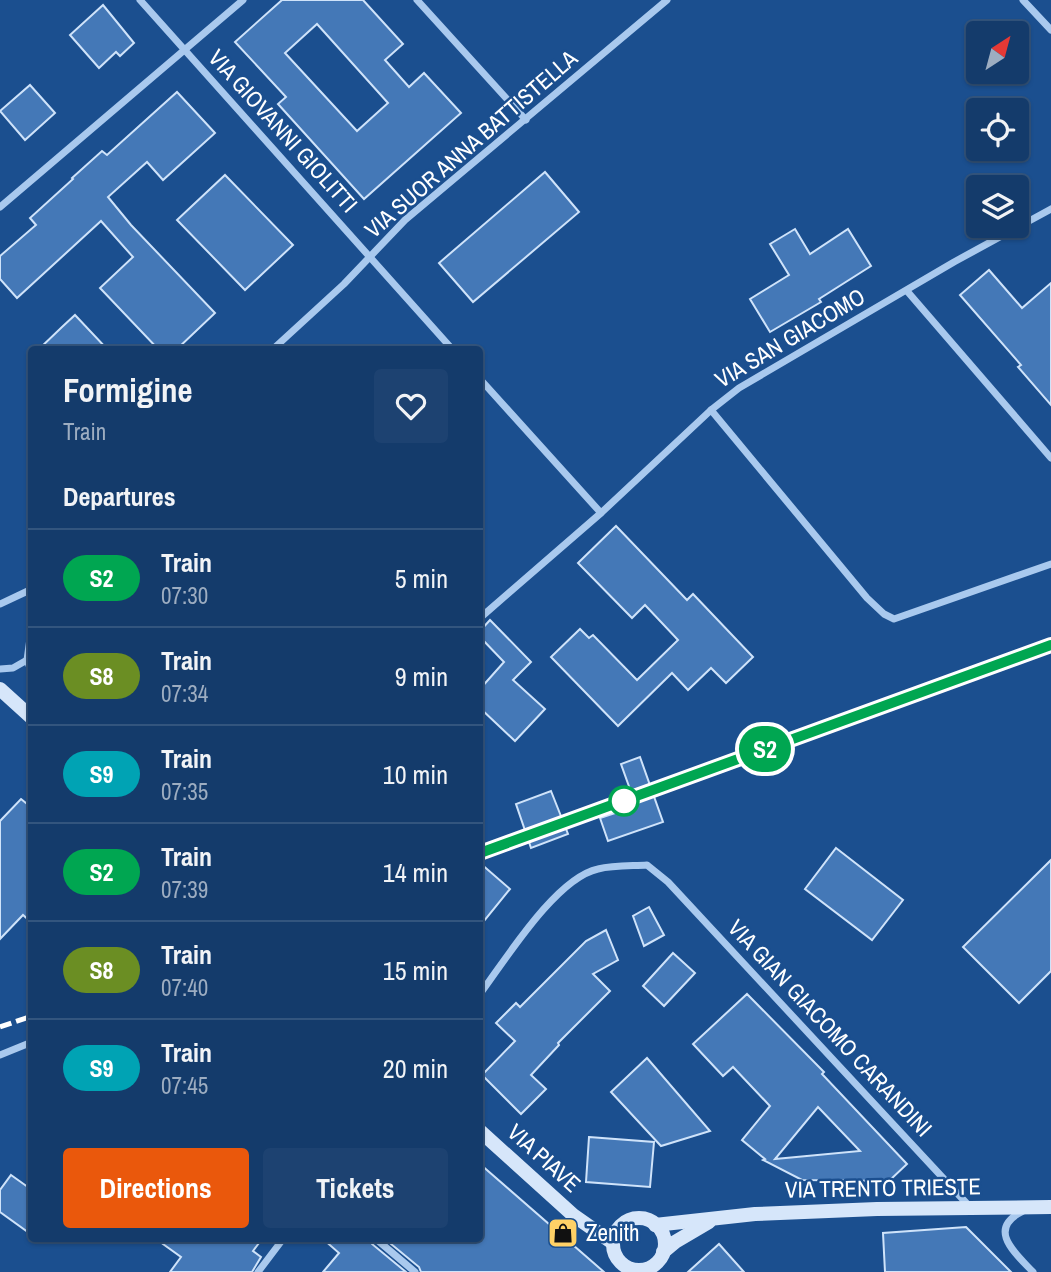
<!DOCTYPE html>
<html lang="en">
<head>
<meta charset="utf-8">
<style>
  :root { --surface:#143b6b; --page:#1d4271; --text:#f1f3f6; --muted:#9dadc1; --line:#33557e; --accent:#ea580c }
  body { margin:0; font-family:"Archivo Narrow",sans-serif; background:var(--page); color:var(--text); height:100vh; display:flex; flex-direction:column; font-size:26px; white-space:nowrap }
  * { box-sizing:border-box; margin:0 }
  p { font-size:23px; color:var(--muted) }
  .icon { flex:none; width:38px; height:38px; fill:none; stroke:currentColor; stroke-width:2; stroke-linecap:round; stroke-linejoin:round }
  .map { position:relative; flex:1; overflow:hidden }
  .sheet { position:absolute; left:28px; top:346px; width:455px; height:896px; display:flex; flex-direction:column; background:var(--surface); border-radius:7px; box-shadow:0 2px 5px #0004,0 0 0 2px var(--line) }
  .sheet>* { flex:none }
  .badge { padding:0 14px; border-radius:23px; font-size:24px; line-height:46px }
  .needle { width:46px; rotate:36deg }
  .fabs { position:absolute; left:966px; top:21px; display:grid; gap:14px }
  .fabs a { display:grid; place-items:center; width:63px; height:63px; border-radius:7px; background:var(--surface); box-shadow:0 2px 5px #0004,0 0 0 2px var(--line); font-size:35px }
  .map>.badge { position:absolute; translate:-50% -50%; box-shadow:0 0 0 4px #fff }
  h2 { padding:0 35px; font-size:26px; line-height:63px }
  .round { display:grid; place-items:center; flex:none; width:74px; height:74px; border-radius:7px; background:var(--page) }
  .summary { display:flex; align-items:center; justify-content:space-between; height:119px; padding:0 35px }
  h1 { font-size:33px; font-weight:800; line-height:52px }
  .cta { display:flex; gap:14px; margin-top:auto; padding:14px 35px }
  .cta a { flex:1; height:80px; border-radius:7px; background:var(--accent); color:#fff; font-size:28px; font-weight:800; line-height:80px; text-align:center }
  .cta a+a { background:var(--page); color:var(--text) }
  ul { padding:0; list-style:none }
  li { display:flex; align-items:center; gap:21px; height:98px; padding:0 35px; border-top:2px solid var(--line) }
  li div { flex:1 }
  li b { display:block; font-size:26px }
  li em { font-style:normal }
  li .badge { min-width:77px; font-weight:700; text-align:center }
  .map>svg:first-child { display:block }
</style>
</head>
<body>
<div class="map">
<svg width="1051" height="1272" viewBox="0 0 1051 1272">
  <rect width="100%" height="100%" fill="#1b4f8f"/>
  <!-- building -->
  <g fill="#4478b7" stroke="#cfe3fa" stroke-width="2" fill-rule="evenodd">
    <path d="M282,0H363L403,44L385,60L409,87L424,73L461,113L364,199L278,104L286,97L235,42ZM317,24L388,103L357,131L285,53Z"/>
    <polygon points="103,5 134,43 120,56 116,52 99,68 70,35"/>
    <polygon points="30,85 55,113 25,140 0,111"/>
    <polygon points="177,92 215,133 163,180 147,162 108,197 131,225 215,313 176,350 159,350 100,288 133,257 101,221 17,298 0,279 0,256 36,225 30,218 73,179 72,178 102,151 107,155"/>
    <polygon points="545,172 579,212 473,302 439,263"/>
    <polygon points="225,175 293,245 245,290 177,220"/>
    <polygon points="795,229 810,254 848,229 871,266 819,299 821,302 770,332 750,299 789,275 770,244"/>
    <polygon points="989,270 1022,308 1051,283 1051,405 1018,367 1021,365 960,295"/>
    <polygon points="75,315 108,350 38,350 62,327"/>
    <polygon points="616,526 687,600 693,594 753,657 726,683 711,668 688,690 672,673 618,726 551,657 580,629 589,638 593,635 637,680 678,640 645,605 632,618 578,563"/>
    <polygon points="490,620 531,662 513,680 545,709 515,741 480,708 480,689 504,662 480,637 480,631"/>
    <polygon points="640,757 663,822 608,841 600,818 636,806 621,764"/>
    <polygon points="551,791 568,834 531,848 516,804"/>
    <polygon points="21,799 32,808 32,923 23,915 0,939 0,821"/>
    <polygon points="836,848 903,900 872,940 805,889"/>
    <polygon points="1051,860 1051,971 1019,1003 963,947"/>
    <polygon points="480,863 510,889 480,926"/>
    <polygon points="649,907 664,935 644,946 633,916"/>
    <polygon points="606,930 618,960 593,974 610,991 558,1043 559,1045 531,1075 546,1089 521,1114 482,1075 515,1041 496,1023 516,1003 520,1007 586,941"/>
    <polygon points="673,953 695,973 664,1006 643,986"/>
    <path d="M747,994L824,1072L822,1074L907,1164L889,1181L802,1180L763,1160L765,1159L742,1140L770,1106L733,1067L723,1076L693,1044ZM818,1107L860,1151L775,1159Z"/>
    <polygon points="647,1058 710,1131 661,1146 611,1092"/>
    <polygon points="589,1137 654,1142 650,1187 586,1182"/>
    <polygon points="480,1164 604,1272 421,1272 419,1267 385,1239 480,1239"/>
    <polygon points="11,1175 32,1190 32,1235 0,1212 0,1190"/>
    <polygon points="966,1227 1011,1272 885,1272 883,1233"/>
    <polygon points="156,1239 262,1239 253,1251 261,1257 252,1272 170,1272 181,1257"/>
    <polygon points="323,1239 370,1239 372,1244 406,1272 323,1272 339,1253"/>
    <polygon points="719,1244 744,1272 688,1272"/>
  </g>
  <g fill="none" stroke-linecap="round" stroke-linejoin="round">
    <!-- street -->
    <g stroke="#a9c9ee" stroke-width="7">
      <polyline points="140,0 453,350"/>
      <polyline points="417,0 526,120"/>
      <polyline points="1023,0 1051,30"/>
      <polyline points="0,207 243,0"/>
      <polyline points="907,291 1051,458"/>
      <polyline points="272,350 344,284 405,220 667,0"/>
      <polyline points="480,379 601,513"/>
      <polyline points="711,410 867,598 884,614 894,619 1051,564"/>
      <polyline points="0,604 32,589"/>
      <polyline points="480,618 601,513 711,410 739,388 954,262 1051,209"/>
      <polyline points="32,624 27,660 32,673"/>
      <polyline points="0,669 13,668 27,660"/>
      <path d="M480,994C506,959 556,878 598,869C614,865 631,866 647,865L668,882L970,1207"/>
      <polyline points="0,1055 32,1042"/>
      <path d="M1023,1211C986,1229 1015,1253 1033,1272"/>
      <polyline points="376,1239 415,1272"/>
      <polyline points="258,1272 283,1239"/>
      <polyline points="626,1272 629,1268"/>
    </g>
    <!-- secondary -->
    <g stroke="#d6e6fa" stroke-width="14">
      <polyline points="0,689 32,718"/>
      <polyline points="480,1131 573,1215 613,1243"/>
      <circle cx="639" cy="1244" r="26"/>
      <polyline points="655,1225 755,1214 877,1209 1051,1207"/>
      <polyline points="663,1252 675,1242 709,1222"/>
    </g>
    <!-- rail -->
    <g stroke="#fff" stroke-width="5" stroke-dasharray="12 5" stroke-linecap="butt">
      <polyline points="480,853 1051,645"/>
      <polyline points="0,1027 32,1016"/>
    </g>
  </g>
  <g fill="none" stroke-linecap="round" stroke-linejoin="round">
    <!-- line casing -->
    <g stroke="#fff" stroke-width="16">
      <polyline id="line" points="480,853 1051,645"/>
    </g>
    <!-- line -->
    <use href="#line" stroke="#00a651" stroke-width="10"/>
  </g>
  <!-- icons -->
  <defs>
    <g id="shop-square" transform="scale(1.575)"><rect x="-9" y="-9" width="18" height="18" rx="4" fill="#ffd166" stroke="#1b4f8f"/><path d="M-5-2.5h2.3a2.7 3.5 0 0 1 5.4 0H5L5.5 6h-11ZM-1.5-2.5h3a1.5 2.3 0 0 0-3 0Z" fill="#111"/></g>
  </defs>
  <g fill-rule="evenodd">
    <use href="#shop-square" x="563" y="1233"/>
  </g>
  <!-- markers -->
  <circle fill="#fff" stroke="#00a651" stroke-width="3.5" cx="624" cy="801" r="14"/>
  <g text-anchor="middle" stroke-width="5" stroke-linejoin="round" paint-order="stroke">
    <!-- street labels -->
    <g font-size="23" fill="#fff" stroke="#1b4f8f">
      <text transform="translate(283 131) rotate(48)" y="8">VIA GIOVANNI GIOLITTI</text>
      <text transform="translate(471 144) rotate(-41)" y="8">VIA SUOR ANNA BATTISTELLA</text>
      <text transform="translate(790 338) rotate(-31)" y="8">VIA SAN GIACOMO</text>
      <text transform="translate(830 1028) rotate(47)" y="8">VIA GIAN GIACOMO CARANDINI</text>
      <text transform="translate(544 1158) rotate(42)" y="8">VIA PIAVE</text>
      <text transform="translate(883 1188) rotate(-1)" y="8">VIA TRENTO TRIESTE</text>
    </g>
    <!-- poi labels -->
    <g font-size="23" fill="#fff" stroke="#1b4f8f" text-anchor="start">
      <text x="586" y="1241">Zenith</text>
    </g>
  </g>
</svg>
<div class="fabs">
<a><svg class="needle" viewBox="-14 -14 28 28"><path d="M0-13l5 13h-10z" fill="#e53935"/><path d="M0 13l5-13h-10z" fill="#9dadc1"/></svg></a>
<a><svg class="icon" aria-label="locate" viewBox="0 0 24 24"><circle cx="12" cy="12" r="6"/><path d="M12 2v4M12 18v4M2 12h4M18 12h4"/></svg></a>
<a><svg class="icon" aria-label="layers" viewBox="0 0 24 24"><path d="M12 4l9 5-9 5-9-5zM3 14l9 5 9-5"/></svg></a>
</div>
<b class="badge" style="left:765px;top:749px;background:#00a651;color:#fff">S2</b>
<section class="sheet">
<div class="summary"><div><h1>Formigine</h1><p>Train</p></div><a class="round"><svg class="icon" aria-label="heart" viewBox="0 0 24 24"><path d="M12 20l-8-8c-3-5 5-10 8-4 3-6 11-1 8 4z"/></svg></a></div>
<h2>Departures</h2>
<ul>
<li><span class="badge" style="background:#00a651;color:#fff">S2</span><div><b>Train</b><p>07:30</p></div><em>5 min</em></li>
<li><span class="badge" style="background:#6b8e23;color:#fff">S8</span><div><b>Train</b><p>07:34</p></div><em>9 min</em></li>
<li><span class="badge" style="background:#00a3b4;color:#fff">S9</span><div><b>Train</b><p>07:35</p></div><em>10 min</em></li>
<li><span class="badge" style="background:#00a651;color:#fff">S2</span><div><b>Train</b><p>07:39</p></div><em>14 min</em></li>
<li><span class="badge" style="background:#6b8e23;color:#fff">S8</span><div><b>Train</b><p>07:40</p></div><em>15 min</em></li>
<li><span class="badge" style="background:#00a3b4;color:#fff">S9</span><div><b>Train</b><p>07:45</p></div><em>20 min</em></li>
</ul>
<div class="cta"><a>Directions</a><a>Tickets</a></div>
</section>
</div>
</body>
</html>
